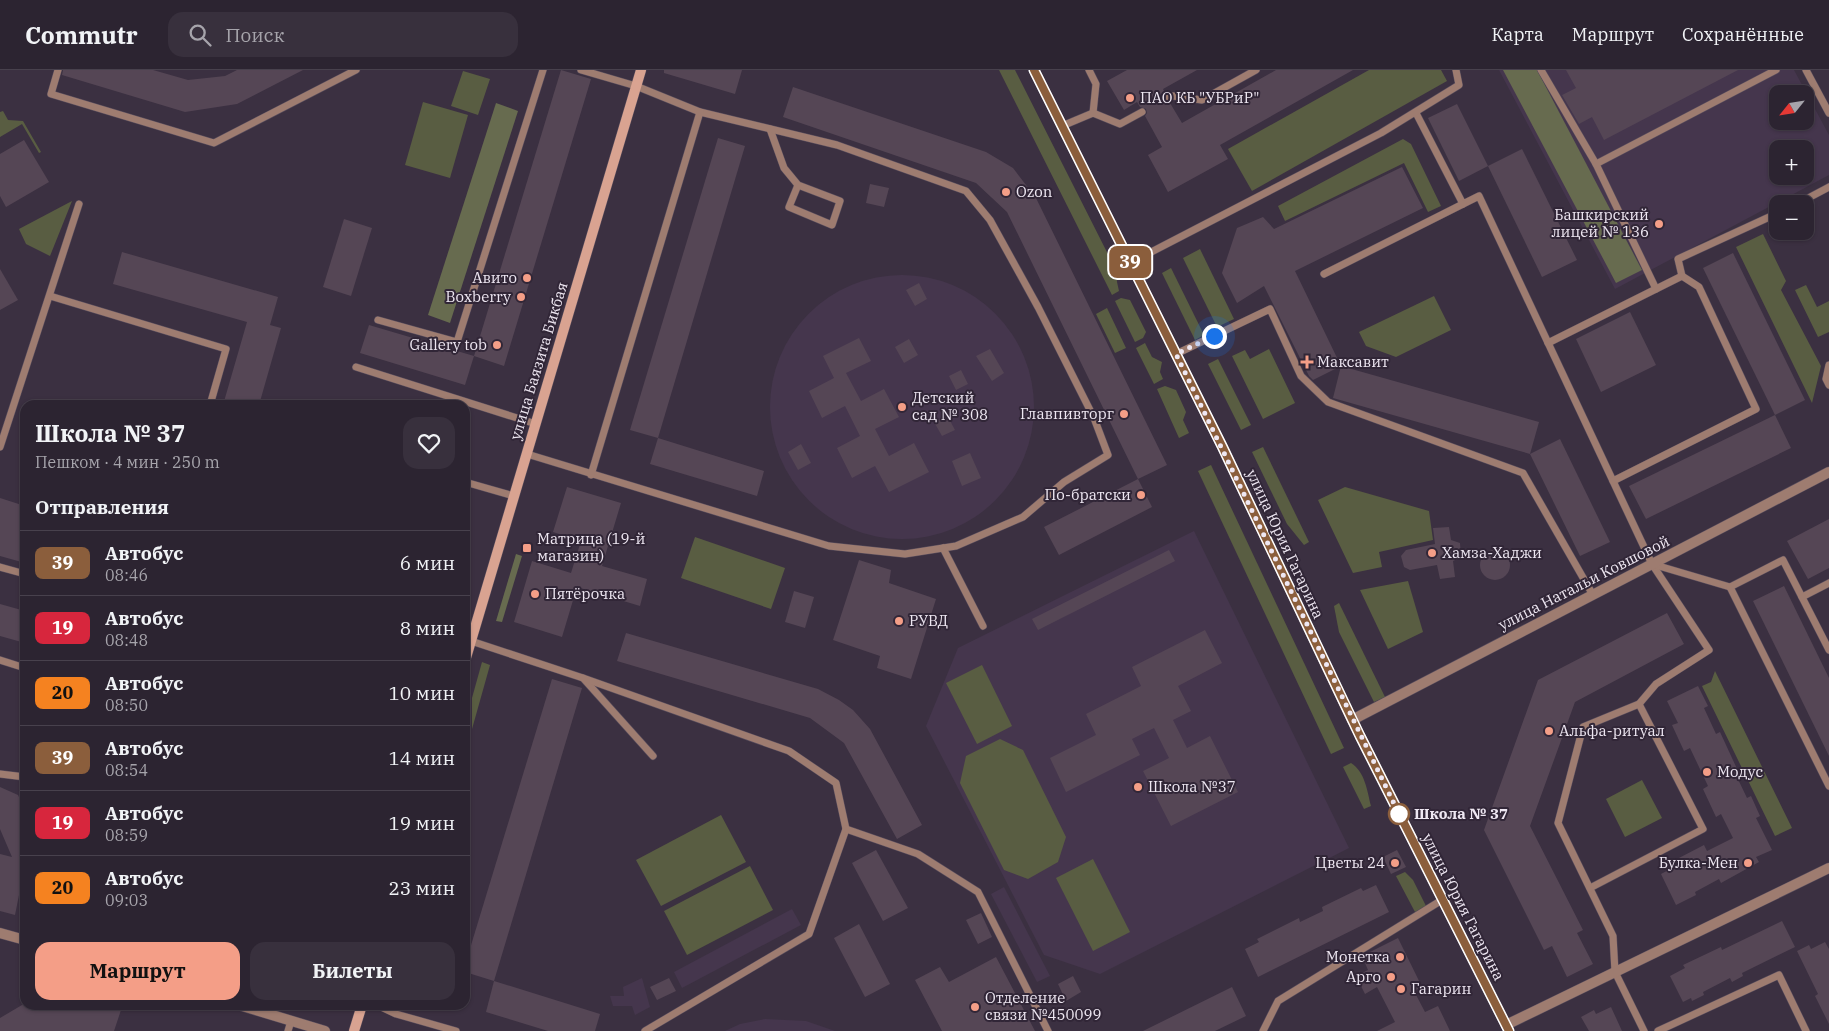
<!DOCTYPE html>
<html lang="ru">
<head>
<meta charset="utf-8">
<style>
  :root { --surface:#2c2431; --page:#38303d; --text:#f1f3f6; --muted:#a6a4ab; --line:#48414d; --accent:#f49e87 }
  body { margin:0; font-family:"IBM Plex Serif",serif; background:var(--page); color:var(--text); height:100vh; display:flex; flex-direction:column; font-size:19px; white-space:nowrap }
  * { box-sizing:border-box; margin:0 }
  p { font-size:16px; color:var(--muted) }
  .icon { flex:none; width:28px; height:28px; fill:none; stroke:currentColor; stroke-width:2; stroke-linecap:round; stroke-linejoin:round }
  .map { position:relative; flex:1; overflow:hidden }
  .details { position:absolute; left:20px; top:330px; width:450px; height:610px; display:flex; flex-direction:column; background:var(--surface); border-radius:15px; box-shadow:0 1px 4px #0004,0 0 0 1px var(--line) }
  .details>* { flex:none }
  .badge { padding:0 10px; border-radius:8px; font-size:18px; line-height:32px }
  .needle { width:32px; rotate:240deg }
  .fabs { position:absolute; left:1769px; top:15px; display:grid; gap:10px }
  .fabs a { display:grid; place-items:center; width:45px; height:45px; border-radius:10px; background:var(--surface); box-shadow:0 1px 4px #0004,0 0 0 1px var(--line); font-size:25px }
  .you { position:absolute; width:25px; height:25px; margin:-12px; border:4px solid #fff; border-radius:50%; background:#1a73e8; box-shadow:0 0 0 8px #1a73e833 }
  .map>.badge { position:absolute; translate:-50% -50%; box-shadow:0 0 0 2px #fff }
  h2 { padding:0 15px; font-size:19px; line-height:45px }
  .round { display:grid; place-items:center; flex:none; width:52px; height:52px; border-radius:15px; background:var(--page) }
  .overview { display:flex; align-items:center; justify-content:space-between; height:85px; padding:0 15px }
  h1 { font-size:24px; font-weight:700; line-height:38px }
  .button { display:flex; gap:10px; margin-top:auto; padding:10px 15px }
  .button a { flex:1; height:58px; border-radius:15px; background:var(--accent); color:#111; font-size:20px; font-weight:700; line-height:58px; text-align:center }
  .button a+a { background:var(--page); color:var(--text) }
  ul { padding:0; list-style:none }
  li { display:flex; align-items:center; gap:15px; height:65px; padding:0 15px; border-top:1px solid var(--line) }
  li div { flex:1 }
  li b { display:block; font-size:19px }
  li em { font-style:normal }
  li .badge { min-width:55px; font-weight:700; text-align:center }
  header { display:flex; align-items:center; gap:30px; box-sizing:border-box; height:70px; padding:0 25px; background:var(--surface); border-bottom:1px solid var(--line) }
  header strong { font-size:24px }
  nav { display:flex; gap:28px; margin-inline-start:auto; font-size:18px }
  .search { width:350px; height:45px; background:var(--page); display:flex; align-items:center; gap:12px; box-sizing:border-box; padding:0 18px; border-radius:15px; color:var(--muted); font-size:19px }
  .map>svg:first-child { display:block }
</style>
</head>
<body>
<header>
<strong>Commutr</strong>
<div class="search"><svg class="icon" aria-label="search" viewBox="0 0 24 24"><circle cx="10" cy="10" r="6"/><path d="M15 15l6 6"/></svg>Поиск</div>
<nav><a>Карта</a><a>Маршрут</a><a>Сохранённые</a></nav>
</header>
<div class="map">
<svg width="1829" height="961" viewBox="0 0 1829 961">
  <rect width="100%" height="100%" fill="#3b3041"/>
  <!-- built -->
  <g fill="#45364d" fill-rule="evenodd">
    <path d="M1499,0H1794L1829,65V105L1615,219ZM1778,24H1805V51H1778ZM1778,79H1805V106H1778Z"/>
    <circle cx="902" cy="337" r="132"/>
    <polygon points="1194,461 1349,778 1100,904 1044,885 926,656 958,578"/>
    <polygon points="1004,817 1050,906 1037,912 991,824"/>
    <polygon points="792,839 801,855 682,918 674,902"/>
    <polygon points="642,908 650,937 635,945 632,936 613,936 610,926 624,926 623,917"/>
    <polygon points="765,949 806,951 835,961 725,961 740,954"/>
  </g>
  <!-- green -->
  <g fill="#595d42">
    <polygon points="999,0 1015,0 1116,200 1117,212 1119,221 1112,225"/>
    <polygon points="1369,0 1441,0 1447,11 1252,121 1228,79"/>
    <polygon points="463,1 490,9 478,45 451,36"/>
    <polygon points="423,32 468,45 450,108 405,95"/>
    <polygon points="3,41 8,50 23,51 41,82 39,83 22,54 0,67 0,42"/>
    <polygon points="1403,69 1411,74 1441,136 1428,142 1404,93 1285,151 1278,136"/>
    <polygon points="72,131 50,186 26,174 19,159"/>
    <polygon points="1763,164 1786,211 1781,220 1821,296 1812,333 1736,177"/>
    <polygon points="1200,179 1234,249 1217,257 1183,188"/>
    <polygon points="1171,198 1204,265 1195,270 1162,203"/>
    <polygon points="1806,215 1817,237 1829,231 1829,262 1818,267 1795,220"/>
    <polygon points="1434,226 1451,260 1396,287 1366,276 1359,262"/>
    <polygon points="1121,228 1130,230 1146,262 1143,268 1135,272 1115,231"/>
    <polygon points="1107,238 1126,278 1115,283 1096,244"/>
    <polygon points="1145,273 1152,287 1162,292 1160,302 1163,309 1154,314 1136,278"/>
    <polygon points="1269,279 1295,333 1263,349 1232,286 1245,280 1250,289"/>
    <polygon points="1218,289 1251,355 1241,360 1208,294"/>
    <polygon points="1165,316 1176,320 1186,342 1183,350 1189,363 1179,368 1157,319"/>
    <polygon points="1263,377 1309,472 1304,475 1287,454 1252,382"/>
    <polygon points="1211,395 1344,678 1331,684 1198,401"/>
    <polygon points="1345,417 1429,441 1433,470 1379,482 1382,497 1353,503 1318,430"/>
    <polygon points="695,467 785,498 771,539 681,508"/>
    <polygon points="1408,511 1423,562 1388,579 1360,520"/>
    <polygon points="1339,533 1385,627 1374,632 1339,562 1334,536"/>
    <polygon points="482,592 490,595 472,659 472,628"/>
    <polygon points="982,595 1012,656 977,674 946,613"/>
    <polygon points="1715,601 1792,758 1775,766 1702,616 1711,612"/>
    <polygon points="1000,669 1023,680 1066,767 1058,792 1028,809 1004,800 960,713 966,686"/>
    <path d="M1351,693C1365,702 1367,720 1371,736L1364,739L1343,697Z"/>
    <polygon points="1642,710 1662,748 1625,767 1606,729"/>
    <polygon points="721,745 746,792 661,836 636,790"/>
    <polygon points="1093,789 1130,862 1093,881 1056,808"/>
    <polygon points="750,796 773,840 687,885 664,841"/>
    <polygon points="1405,802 1413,810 1426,836 1415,842 1396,806"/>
  </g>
  <!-- forest -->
  <g fill="#676b4f">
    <polygon points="1503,0 1537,0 1642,200 1616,213"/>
    <polygon points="496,33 518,41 450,253 428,245"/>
    <polygon points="516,484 522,486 502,552 496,551"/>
  </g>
  <!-- building -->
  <g fill="#554655">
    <polygon points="63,0 153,0 188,10 225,6 237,0 303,0 237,34 185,42 62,5"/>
    <polygon points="561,0 591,9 504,296 474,286"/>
    <polygon points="664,0 742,0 735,24 664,3"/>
    <polygon points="1127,0 1197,0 1163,19 1165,24 1163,27 1163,30 1167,33 1170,33 1182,53 1276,0 1353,0 1220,75 1228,89 1168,122 1148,85 1162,77 1145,46 1147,43 1146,39 1140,37 1137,32 1124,40 1107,11"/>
    <polygon points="1566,0 1738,0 1604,70 1592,47 1579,54 1562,25 1576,18"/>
    <polygon points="793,17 986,82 1013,98 1036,128 1167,395 1138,409 1007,142 976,113 783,47"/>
    <polygon points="1457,34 1488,96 1459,111 1428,48"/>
    <polygon points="718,68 745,76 658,368 630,360"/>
    <polygon points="24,70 49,112 6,137 0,126 0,84"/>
    <polygon points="1522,79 1577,190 1542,207 1488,96"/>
    <polygon points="1402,97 1423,138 1295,201 1341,296 1313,310 1309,306 1264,216 1237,233 1222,203 1237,158 1263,147 1274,159"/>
    <polygon points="870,114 889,118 884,137 866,133"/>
    <polygon points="344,149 372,158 351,226 323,217"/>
    <polygon points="122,182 278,227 270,255 281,258 259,335 223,335 247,252 113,214"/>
    <polygon points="1733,183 1805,330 1775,345 1703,198"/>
    <polygon points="0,199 18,230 0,240"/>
    <polygon points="919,213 927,229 915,236 906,220"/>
    <polygon points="1630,242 1656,295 1601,322 1576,269"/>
    <polygon points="369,255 474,286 465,315 360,283"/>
    <polygon points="859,268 871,291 846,303 861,331 884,319 899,347 875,359 889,386 914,373 929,402 889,422 875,396 852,408 837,378 860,366 845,336 822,348 809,321 834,308 823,286"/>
    <polygon points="909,269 918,285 904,293 895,277"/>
    <polygon points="990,279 1004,303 992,311 976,286"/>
    <polygon points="1341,296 1539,352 1530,384 1333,328"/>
    <polygon points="961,300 968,314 956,320 949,306"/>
    <polygon points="947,345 955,360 942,366 934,352"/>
    <polygon points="1775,345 1791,378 1646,449 1629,416"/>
    <polygon points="658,368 764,401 757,426 650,394"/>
    <polygon points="1560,369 1610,472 1580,486 1530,384"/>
    <polygon points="801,374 811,393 798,400 788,382"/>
    <polygon points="970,383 981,408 962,416 952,391"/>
    <polygon points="1138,409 1152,437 1059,485 1044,457"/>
    <polygon points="567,417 621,433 602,496 647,509 640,536 577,517 562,567 514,552 532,491 571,503 581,471 553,462"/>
    <polygon points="0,428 25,436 25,493 0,486"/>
    <polygon points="1829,449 1829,498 1808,509 1787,471"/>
    <polygon points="1449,457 1451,470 1460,473 1461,487 1453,491 1455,507 1440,509 1437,495 1410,500 1404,497 1401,486 1406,480 1435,474 1433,458"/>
    <polygon points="1169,480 1175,491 1038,560 1032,549"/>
    <circle cx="1495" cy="495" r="15"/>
    <polygon points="859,490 891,500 889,513 936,529 911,609 877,598 880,586 833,570"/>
    <polygon points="1784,516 1829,608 1829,686 1753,531"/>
    <polygon points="794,521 814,527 805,558 785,552"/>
    <polygon points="0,534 25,541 25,573 0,566"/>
    <polygon points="1667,543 1684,574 1575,632 1530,756 1583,860 1577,863 1593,894 1567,907 1552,876 1544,880 1484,760 1538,610"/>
    <polygon points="1205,560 1222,593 1178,616 1191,641 1173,650 1187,678 1210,666 1238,722 1171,756 1143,701 1169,688 1154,658 1132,669 1140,685 1066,722 1050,688 1096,665 1086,644 1141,616 1132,597"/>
    <polygon points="626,563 818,619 839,630 853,640 870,659 922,755 897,769 844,673 810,648 617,591"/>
    <polygon points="552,609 582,618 494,911 465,902 465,895"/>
    <polygon points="1698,616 1708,636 1704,638 1716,664 1720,662 1738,701 1735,703 1747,728 1751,726 1760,746 1756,748 1772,780 1756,787 1759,792 1721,813 1719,809 1695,822 1696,825 1676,835 1661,804 1680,794 1677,789 1704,775 1707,781 1733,768 1721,744 1716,747 1703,719 1708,716 1690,678 1684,681 1672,655 1678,653 1667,631"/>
    <polygon points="0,717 18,725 25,739 25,816 22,810 15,845 0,841 0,784 12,787 0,759"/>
    <polygon points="876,780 908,838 883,851 852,793"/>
    <polygon points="1397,780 1406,797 1391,804 1383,787"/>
    <polygon points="1376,815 1389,842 1258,907 1245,879 1259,872 1257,869 1299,848 1300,852 1323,841 1322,837 1361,818 1363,821"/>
    <polygon points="981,843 992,867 978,874 966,850"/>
    <polygon points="1782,851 1795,877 1742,903 1743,906 1732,912 1730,908 1703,922 1704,925 1692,931 1691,928 1683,932 1670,906 1685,898 1683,895 1721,877 1722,880"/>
    <polygon points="859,854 890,914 865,927 834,868"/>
    <polygon points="1398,868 1422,917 1414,921 1425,942 1438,936 1450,961 1377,961 1395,952 1377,917 1365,924 1356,906 1368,900 1362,886"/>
    <polygon points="1825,872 1829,879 1829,954 1815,926 1818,924 1797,881 1809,875 1811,879"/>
    <polygon points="996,887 1035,961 942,961 915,910 940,897 949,912"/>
    <polygon points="1073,906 1081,922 1066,931 1058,914"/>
    <polygon points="669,908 676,921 657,930 650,917"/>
    <polygon points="494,911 600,944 595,961 548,961 486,942"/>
    <polygon points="1232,917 1246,946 1215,961 1143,961"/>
    <polygon points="22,935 43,935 55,939 57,935 108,935 121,940 114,961 0,961 0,948"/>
    <polygon points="1611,937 1622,961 1589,961 1581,947 1594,940 1596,944"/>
  </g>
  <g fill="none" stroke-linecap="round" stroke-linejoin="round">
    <!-- service casing -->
    <g stroke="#584d5d" stroke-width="8">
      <g id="service">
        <polyline points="58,0 51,24 214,73 356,0"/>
        <polyline points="1089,0 1096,14 1093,43"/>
        <polyline points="1541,0 1596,94"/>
        <polyline points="1806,0 1829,43"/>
        <polyline points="1168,28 1173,26 1202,30 1256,0"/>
        <polyline points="1416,43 1463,134 1479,126 1652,494 1709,580 1656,614 1639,634 1583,657 1558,753 1613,866 1615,902 1644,961"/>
        <polyline points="1062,56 1093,43 1120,54 1142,42"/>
        <polyline points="770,59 784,98 798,115 840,131 832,155 789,137 798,115"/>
        <polyline points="1797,134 1829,117"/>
        <polyline points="1130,193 1381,63 1459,15 1456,0"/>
        <polyline points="1324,204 1463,134"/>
        <polyline points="1656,219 1596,94 1776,0"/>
        <polyline points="50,226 226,279 210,335"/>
        <polyline points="378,250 457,272 543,0"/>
        <polyline points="1548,273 1682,206 1678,189 1778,143"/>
        <polyline points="1176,284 1270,239 1301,306 1328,332 1523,403 1593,525"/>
        <polyline points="1829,295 1826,309 1829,315"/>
        <polyline points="356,297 536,354"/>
        <polyline points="0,377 79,134"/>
        <polyline points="527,384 829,476 905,484 956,476 1023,447 1064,412 1108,385 1094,348 1038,237 990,150 966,121 837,75 700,42 636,16 581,0"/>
        <polyline points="591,405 700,42"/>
        <polyline points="1613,411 1756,339 1699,217 1682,206"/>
        <polyline points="465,412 514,426"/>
        <polyline points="943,478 983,556"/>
        <polyline points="1652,494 1730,517"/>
        <polyline points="0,497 25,504"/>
        <polyline points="1802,527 1829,513"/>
        <polyline points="471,571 583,608 653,686"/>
        <polyline points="1829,580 1783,490 1730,517 1829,716"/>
        <polyline points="0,590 25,598"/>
        <polyline points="583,608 789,681 836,713 846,759 809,864 645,961"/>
        <polyline points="0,704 25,707"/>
        <polyline points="846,759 918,784 978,822 1048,961"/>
        <polyline points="1590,818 1703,759 1639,634"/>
        <polyline points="377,935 396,944 456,961"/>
        <polyline points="288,961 291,951"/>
        <polyline points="1263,961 1278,931 1442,830"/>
        <polyline points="1658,961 1779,905 1806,961"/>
      </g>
    </g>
    <!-- minor casing -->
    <g stroke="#584d5d" stroke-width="11">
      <g id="minor">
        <polyline points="1352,650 1829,402"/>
        <polyline points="0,863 25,870"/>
        <polyline points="239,935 325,961"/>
        <polyline points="1506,955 1829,798"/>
      </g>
    </g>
    <!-- secondary casing -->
    <g stroke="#584d5d" stroke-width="11">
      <g id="secondary">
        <polyline points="1034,0 1222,376 1352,650 1509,961"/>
        <polyline points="465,591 641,0"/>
        <polyline points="354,961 362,935"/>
      </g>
    </g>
    <!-- service -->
    <use href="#service" stroke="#9e7c70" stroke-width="7"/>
    <!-- minor -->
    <use href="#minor" stroke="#9e7c70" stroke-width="10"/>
    <!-- secondary -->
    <use href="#secondary" stroke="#d9a391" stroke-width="10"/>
  </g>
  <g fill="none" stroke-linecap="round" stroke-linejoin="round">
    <!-- line casing -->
    <g stroke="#fff" stroke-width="11">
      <polyline id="line" points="1034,0 1222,376 1360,666 1509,961"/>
    </g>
    <!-- line -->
    <use href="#line" stroke="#8b5e3c" stroke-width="8"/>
    <!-- walk -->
    <polyline stroke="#eee7f2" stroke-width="5" stroke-dasharray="0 9" points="1214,266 1176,284 1401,748 1399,744"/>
  </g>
  <!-- markers -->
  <g fill="#f49e87" stroke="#312637" stroke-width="2">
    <circle cx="1130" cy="28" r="5"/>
    <circle cx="1006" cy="122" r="5"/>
    <circle cx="1659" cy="154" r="5"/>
    <circle cx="527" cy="208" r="5"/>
    <circle cx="521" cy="227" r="5"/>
    <circle cx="497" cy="275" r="5"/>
    <path d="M1304.5 284.5h5v5h5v5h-5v5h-5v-5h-5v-5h5z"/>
    <circle cx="902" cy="337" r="5"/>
    <circle cx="1124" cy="344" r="5"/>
    <circle cx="1141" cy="425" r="5"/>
    <rect x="522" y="473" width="10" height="10" rx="2.5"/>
    <circle cx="1432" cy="483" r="5"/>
    <circle cx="535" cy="524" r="5"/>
    <circle cx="899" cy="551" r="5"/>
    <circle cx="1549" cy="661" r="5"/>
    <circle cx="1707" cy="702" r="5"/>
    <circle cx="1138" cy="717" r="5"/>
    <circle cx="1395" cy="793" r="5"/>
    <circle cx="1748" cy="793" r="5"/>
    <circle cx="1400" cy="887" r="5"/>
    <circle cx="1391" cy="907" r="5"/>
    <circle cx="1401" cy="919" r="5"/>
    <circle cx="975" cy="937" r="5"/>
  </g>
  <circle fill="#fff" stroke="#8b5e3c" stroke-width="2.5" cx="1399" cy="744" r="10"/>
  <g text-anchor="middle" stroke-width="4" stroke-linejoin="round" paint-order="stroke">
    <!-- poi labels -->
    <g font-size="15" fill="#eee7f2" stroke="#312637" text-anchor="start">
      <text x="1140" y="33">ПАО КБ "УБРиР"</text>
      <text x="1016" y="127">Ozon</text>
      <text x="1649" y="150" text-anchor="end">Башкирский<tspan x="1649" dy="17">лицей № 136</tspan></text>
      <text x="517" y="213" text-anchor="end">Авито</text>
      <text x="511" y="232" text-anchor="end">Boxberry</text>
      <text x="487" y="280" text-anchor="end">Gallery tob</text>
      <text x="1317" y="297">Максавит</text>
      <text x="912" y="333">Детский<tspan x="912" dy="17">сад № 308</tspan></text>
      <text x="1114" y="349" text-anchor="end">Главпивторг</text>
      <text x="1131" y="430" text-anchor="end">По-братски</text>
      <text x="537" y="474">Матрица (19-й<tspan x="537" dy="17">магазин)</tspan></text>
      <text x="1442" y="488">Хамза-Хаджи</text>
      <text x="545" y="529">Пятёрочка</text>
      <text x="909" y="556">РУВД</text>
      <text x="1559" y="666">Альфа-ритуал</text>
      <text x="1717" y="707">Модус</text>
      <text x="1148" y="722">Школа №37</text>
      <text x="1385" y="798" text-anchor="end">Цветы 24</text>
      <text x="1738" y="798" text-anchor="end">Булка-Мен</text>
      <text x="1390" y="892" text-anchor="end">Монетка</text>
      <text x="1381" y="912" text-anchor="end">Арго</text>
      <text x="1411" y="924">Гагарин</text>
      <text x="985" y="933">Отделение<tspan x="985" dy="17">связи №450099</tspan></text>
    </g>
    <!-- street labels -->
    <g font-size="15" fill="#eee7f2" stroke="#312637">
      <text transform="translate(539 291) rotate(-73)" y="5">улица Баязита Бикбая</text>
      <text transform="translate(1285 474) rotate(65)" y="5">улица Юрия Гагарина</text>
      <text transform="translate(1584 513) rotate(-27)" y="5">улица Натальи Ковшовой</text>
      <text transform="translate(1463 837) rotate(63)" y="5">улица Юрия Гагарина</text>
    </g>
    <!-- stop labels -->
    <g font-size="15" font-weight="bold" fill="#eee7f2" stroke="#312637" text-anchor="start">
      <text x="1414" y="749">Школа № 37</text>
    </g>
  </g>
</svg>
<div class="fabs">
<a><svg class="needle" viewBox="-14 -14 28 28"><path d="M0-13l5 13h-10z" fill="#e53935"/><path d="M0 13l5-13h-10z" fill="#a6a4ab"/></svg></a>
<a>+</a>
<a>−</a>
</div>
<div class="you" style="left:1214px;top:266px"></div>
<b class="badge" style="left:1130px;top:192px;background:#8b5e3c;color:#fff">39</b>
<section class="details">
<div class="overview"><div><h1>Школа № 37</h1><p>Пешком · 4 мин · 250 m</p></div><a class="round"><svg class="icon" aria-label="heart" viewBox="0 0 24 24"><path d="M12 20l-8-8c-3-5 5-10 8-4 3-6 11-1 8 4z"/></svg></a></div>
<h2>Отправления</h2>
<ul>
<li><span class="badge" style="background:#8b5e3c;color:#fff">39</span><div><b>Автобус</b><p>08:46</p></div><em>6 мин</em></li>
<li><span class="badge" style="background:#d7263d;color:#fff">19</span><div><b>Автобус</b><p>08:48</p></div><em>8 мин</em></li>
<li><span class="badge" style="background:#f58220;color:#111">20</span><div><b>Автобус</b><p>08:50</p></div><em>10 мин</em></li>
<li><span class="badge" style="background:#8b5e3c;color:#fff">39</span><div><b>Автобус</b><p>08:54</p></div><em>14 мин</em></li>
<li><span class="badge" style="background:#d7263d;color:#fff">19</span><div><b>Автобус</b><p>08:59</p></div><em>19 мин</em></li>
<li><span class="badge" style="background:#f58220;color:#111">20</span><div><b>Автобус</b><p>09:03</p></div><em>23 мин</em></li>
</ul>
<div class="button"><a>Маршрут</a><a>Билеты</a></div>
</section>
</div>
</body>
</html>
